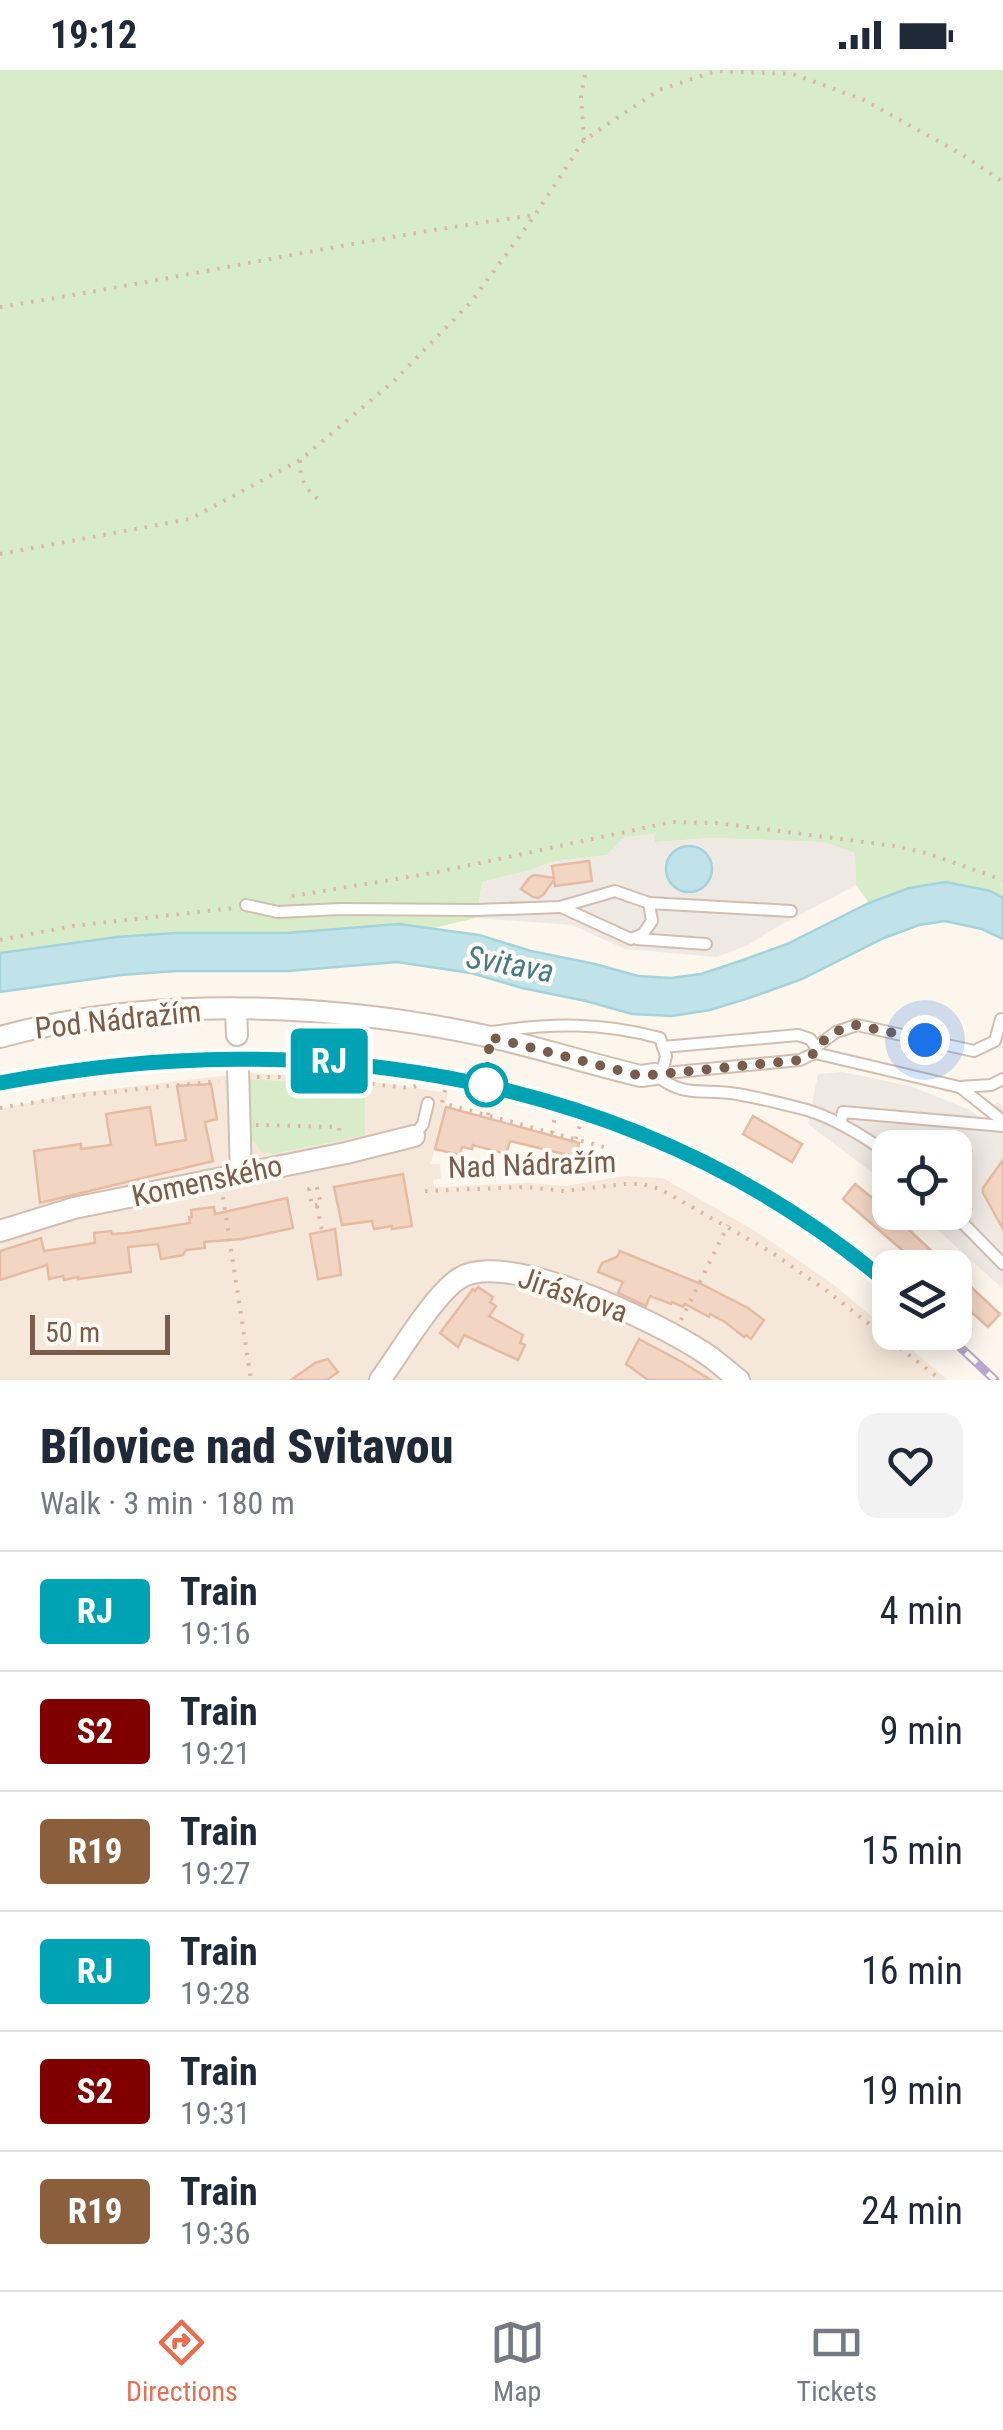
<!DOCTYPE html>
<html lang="en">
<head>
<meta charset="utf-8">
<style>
  :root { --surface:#fff; --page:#f2f2f3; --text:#1f2937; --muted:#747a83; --line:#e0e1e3; --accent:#e76f51 }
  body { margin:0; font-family:"Roboto Condensed",sans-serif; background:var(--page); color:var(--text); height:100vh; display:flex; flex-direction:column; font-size:38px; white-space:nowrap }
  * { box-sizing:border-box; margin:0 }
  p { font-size:32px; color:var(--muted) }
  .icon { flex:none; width:55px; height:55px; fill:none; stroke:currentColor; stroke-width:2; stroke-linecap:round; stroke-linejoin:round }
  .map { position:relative; height:1310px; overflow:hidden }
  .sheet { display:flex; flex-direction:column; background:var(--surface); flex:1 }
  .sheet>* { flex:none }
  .badge { padding:0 20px; border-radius:8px; font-size:35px; line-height:65px }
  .buttons { position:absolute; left:872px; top:1060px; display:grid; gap:20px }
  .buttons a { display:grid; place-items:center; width:100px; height:100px; border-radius:20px; background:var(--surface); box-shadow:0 5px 25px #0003; font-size:50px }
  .scale { position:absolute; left:30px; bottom:25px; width:140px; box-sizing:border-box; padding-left:10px; border:5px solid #7a5c4d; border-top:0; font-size:28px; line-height:35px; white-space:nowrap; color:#7a5c4d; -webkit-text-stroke:8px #fffaf3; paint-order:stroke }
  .you { position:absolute; width:50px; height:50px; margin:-25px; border:8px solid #fff; border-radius:50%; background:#1a73e8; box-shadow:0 0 0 15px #1a73e833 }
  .map>.badge { position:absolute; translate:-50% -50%; box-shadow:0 0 0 5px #fff }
  .round { display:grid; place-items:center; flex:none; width:105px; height:105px; border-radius:20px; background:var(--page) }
  .headline { display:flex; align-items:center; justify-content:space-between; height:170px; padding:0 40px }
  h1 { font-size:48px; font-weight:800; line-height:75px }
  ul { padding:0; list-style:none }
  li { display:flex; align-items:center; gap:30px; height:120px; padding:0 40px; border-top:2px solid var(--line) }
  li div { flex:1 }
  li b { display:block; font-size:38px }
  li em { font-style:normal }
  li .badge { min-width:110px; font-weight:700; text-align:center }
  .status { display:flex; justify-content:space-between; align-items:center; height:70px; padding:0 50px; background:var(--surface); direction:ltr }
  .status svg { height:28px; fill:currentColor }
  .menu { display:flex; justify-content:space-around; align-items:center; height:140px; border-top:2px solid var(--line); background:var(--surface); font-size:28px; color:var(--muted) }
  .menu a { display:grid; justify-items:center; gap:5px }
  .menu .selected { color:var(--accent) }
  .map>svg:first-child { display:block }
</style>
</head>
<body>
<div class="status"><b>19:12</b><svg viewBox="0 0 49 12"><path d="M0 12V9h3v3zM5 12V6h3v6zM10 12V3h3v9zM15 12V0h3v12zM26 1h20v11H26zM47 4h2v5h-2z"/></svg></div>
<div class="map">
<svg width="1003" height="1310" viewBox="0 0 1003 1310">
  <rect width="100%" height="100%" fill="#fdf6ec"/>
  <!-- residential -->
  <polygon fill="#f5e8da" points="247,1003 353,1009 448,1023 431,1094 440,1094 441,1109 433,1110 434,1117 527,1113 566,1116 625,1106 663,1108 762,1165 834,1215 948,1310 0,1310 0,1039 69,1024"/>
  <!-- industrial -->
  <g fill="#efe9e4">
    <polygon points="654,764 656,772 713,768 823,772 855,783 856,815 777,857 748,875 717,887 625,879 572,855 476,848 482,812 528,801 551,792 607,785 623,767"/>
    <polygon points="843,1002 910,1016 970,1040 983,1050 997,1032 1003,1036 1003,1219 919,1143 955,1142 955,1078 890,1078 890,1116 808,1054 818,1004"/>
  </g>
  <!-- green -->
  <g fill="#d8ecc9">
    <polygon points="0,0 1003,0 1003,828 990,821 909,818 869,833 856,815 855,783 823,772 713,768 655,772 654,764 624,767 607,785 551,792 528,801 482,812 476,848 429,859 399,854 286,863 117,867 0,883"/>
    <polygon points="249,1009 365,1017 365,1065 273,1084 261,1082 250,1066"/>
  </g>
  <!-- water -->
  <g fill="#bfe3e8" stroke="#a5d3da" stroke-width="2.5">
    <circle cx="689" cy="799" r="23"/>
    <polygon points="946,812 990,821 1003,828 1003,869 982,859 945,851 919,855 884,868 802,909 752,927 710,940 672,946 632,944 586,931 522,918 471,903 397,892 288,901 176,901 121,905 0,922 0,883 117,867 175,863 286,863 399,854 479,865 531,881 595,894 638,906 671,908 701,904 740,891 787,874 869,833 909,818"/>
  </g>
  <!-- building -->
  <g fill="#f3d5c3" stroke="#e6bba3" stroke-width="2.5">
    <polygon points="589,791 592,811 555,816 554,810 543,825 538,828 533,827 521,819 529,808 534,805 554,808 552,796"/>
    <polygon points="211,1014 217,1049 205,1052 213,1091 40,1133 34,1081 81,1074 81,1079 111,1075 106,1044 150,1037 156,1075 186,1070 177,1016"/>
    <polygon points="446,1037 579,1073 576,1087 510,1071 506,1084 473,1075 472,1079 462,1077 460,1085 435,1079"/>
    <polygon points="753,1046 802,1074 792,1092 743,1064"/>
    <polygon points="1003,1090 1003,1159 983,1123 983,1118"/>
    <polygon points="403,1104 412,1156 392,1159 392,1156 374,1159 372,1151 342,1155 334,1117"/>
    <polygon points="855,1114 891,1143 950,1198 923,1198 843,1129"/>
    <polygon points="287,1128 293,1158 242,1169 204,1172 205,1178 186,1180 183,1185 161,1189 158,1174 128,1177 131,1202 78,1209 78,1207 64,1210 63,1206 49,1209 47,1195 0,1210 0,1181 41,1168 44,1181 95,1173 94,1163 111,1161 112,1164 127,1163 190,1153 189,1147 192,1147 191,1140 214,1137 215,1144"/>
    <polygon points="335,1159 341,1205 318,1209 310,1164"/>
    <polygon points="620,1181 701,1214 748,1238 764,1250 751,1269 746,1265 744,1267 725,1252 710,1244 709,1247 685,1234 683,1237 672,1232 671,1234 650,1226 646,1236 618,1223 623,1212 598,1202 602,1193 617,1187"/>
    <polygon points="955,1202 1000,1244 988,1257 955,1227"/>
    <polygon points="478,1217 493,1227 490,1232 496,1236 489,1246 523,1265 520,1273 525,1275 518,1290 464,1265 458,1277 440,1263 473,1219 475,1221"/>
    <polygon points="639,1269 682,1292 711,1310 648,1310 626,1294"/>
    <polygon points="328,1289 338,1302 327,1310 291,1310 315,1293"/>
  </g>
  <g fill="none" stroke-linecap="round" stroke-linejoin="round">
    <!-- service casing -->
    <g stroke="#d1beb0" stroke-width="14">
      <g id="service">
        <polyline points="246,835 278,842 340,839 477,840 560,837 615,821 649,833 791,841"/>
        <polyline points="561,837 631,869 643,864 652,851 649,833"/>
        <polyline points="637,869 706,874"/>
        <path d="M492,962C551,953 602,952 660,968L666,986L663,999L655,1004"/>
        <polyline points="816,977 836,962 857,955 974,981 995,971 1001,949"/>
        <polyline points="815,983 959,1017 991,1015 1003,1009"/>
        <polyline points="655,1004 800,990 815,983 816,977 810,969 798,965 663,977"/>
        <path d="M655,1004C683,1029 704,1018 737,1024C760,1028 784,1034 807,1040C837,1049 865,1067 890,1085"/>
        <polyline points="960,1017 1003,1051"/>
        <polyline points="840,1054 843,1042 1003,1056"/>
        <polyline points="414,1066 423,1054 428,1033"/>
        <polyline points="952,1142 1003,1194"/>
      </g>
    </g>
    <!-- minor casing -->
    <g stroke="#d1beb0" stroke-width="24">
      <g id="minor">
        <polyline points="236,940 237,965"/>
        <path d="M0,967C153,925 332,933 486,966C538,977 589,994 641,1006L655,1004"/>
        <polyline points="238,997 241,1105"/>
        <polyline points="0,1161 74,1138 346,1083 414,1066"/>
        <path d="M380,1310C399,1284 435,1223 460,1208C508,1179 659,1253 703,1282C716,1290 727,1301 739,1310"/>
      </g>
    </g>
    <!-- path -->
    <g stroke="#d9b8a5" stroke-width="4" stroke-dasharray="2.5 8" stroke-linecap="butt">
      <polyline points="584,70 581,27 586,0"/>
      <path d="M0,237C179,209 356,169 535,145"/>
      <path d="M300,390C299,410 306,419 320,431"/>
      <polyline points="0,484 190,449 300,390 394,311 472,231 535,145 584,70 659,20 716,1 793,4 864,30 963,85 1003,112"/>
      <polyline points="292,826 433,803 672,752 717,753 895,776 926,783 1003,810"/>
      <polyline points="0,870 73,856 234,838"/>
      <polyline points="257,1007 301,1007 411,1018 418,1015"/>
      <polyline points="445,1020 442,1033 608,1078"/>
      <polyline points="0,1038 72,1026 219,1011"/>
      <polyline points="488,1045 491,1029"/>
      <polyline points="256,1055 339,1057 340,1064"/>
      <polyline points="552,1063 555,1046"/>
      <polyline points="576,1069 580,1055"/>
      <polygon points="317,1117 321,1134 312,1136 309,1119"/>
      <polyline points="425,1121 526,1117 564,1121 625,1114 642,1114 660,1119 771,1182 827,1221 941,1310"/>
      <polyline points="223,1127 251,1310"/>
      <polyline points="317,1136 322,1161"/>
      <polyline points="681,1250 728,1155"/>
    </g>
    <!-- service -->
    <use href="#service" stroke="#fff" stroke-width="10"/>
    <!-- minor -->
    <use href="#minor" stroke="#fff" stroke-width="20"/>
    <!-- rail casing -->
    <g stroke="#b9a8c9" stroke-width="9">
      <g id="rail">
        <path d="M0,1013C315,952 640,1003 890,1216"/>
        <polyline points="944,1262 995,1310"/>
      </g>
    </g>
    <!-- rail -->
    <use href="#rail" stroke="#fffaf3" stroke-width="5" stroke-dasharray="15" stroke-linecap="butt"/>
  </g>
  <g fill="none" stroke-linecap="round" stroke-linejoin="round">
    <!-- line casing -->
    <g stroke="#fff" stroke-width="22">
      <path id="line" d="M0,1013C313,952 642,1004 890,1215"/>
    </g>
    <!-- line -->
    <use href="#line" stroke="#00a3b4" stroke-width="15"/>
    <!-- walk -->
    <path stroke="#7a5c4d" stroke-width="10" stroke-dasharray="0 18" d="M486,1015L490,967L641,1006L800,990L815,983C821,968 841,957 857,955L925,970"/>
  </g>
  <!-- markers -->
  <circle fill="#fff" stroke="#00a3b4" stroke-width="5" cx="486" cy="1015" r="20"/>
  <g text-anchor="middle" stroke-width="8" stroke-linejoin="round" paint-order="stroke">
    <!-- street labels -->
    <g font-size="30" fill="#7a5c4d" stroke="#fffaf3">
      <text transform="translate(118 950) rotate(-6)" y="10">Pod Nádražím</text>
      <text transform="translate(532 1095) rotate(-2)" y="10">Nad Nádražím</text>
      <text transform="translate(207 1111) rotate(-12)" y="10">Komenského</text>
      <text transform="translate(573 1225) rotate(19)" y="10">Jiráskova</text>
    </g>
    <!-- water labels -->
    <g font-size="32" font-style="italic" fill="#437c86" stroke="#fffaf3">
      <text transform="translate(510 894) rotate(10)" y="11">Svitava</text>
    </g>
  </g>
</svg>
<div class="buttons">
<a><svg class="icon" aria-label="locate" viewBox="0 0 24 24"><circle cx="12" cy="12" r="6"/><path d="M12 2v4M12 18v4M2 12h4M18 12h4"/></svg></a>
<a><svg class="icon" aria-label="layers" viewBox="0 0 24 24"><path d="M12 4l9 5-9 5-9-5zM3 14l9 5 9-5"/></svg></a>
</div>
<div class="scale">50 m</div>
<div class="you" style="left:925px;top:970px"></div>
<b class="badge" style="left:329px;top:991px;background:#00a3b4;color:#fff">RJ</b>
</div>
<section class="sheet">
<div class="headline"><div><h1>Bílovice nad Svitavou</h1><p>Walk · 3 min · 180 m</p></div><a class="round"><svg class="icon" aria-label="heart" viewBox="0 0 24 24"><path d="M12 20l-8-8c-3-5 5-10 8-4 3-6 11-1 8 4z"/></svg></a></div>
<ul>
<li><span class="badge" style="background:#00a3b4;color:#fff">RJ</span><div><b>Train</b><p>19:16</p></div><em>4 min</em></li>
<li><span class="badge" style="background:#800000;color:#fff">S2</span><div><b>Train</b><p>19:21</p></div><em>9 min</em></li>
<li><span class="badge" style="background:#8b5e3c;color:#fff">R19</span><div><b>Train</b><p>19:27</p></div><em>15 min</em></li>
<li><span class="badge" style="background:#00a3b4;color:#fff">RJ</span><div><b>Train</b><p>19:28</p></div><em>16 min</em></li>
<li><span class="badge" style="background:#800000;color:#fff">S2</span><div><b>Train</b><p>19:31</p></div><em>19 min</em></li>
<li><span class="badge" style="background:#8b5e3c;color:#fff">R19</span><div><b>Train</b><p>19:36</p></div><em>24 min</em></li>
</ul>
</section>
<nav class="menu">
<a class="selected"><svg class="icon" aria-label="directions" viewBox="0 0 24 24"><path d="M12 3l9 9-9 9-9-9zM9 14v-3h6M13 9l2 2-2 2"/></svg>Directions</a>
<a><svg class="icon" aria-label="map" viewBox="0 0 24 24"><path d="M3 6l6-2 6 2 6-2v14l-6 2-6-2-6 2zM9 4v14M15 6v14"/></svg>Map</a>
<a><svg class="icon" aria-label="tickets" viewBox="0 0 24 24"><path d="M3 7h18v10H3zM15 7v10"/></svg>Tickets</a>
</nav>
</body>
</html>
